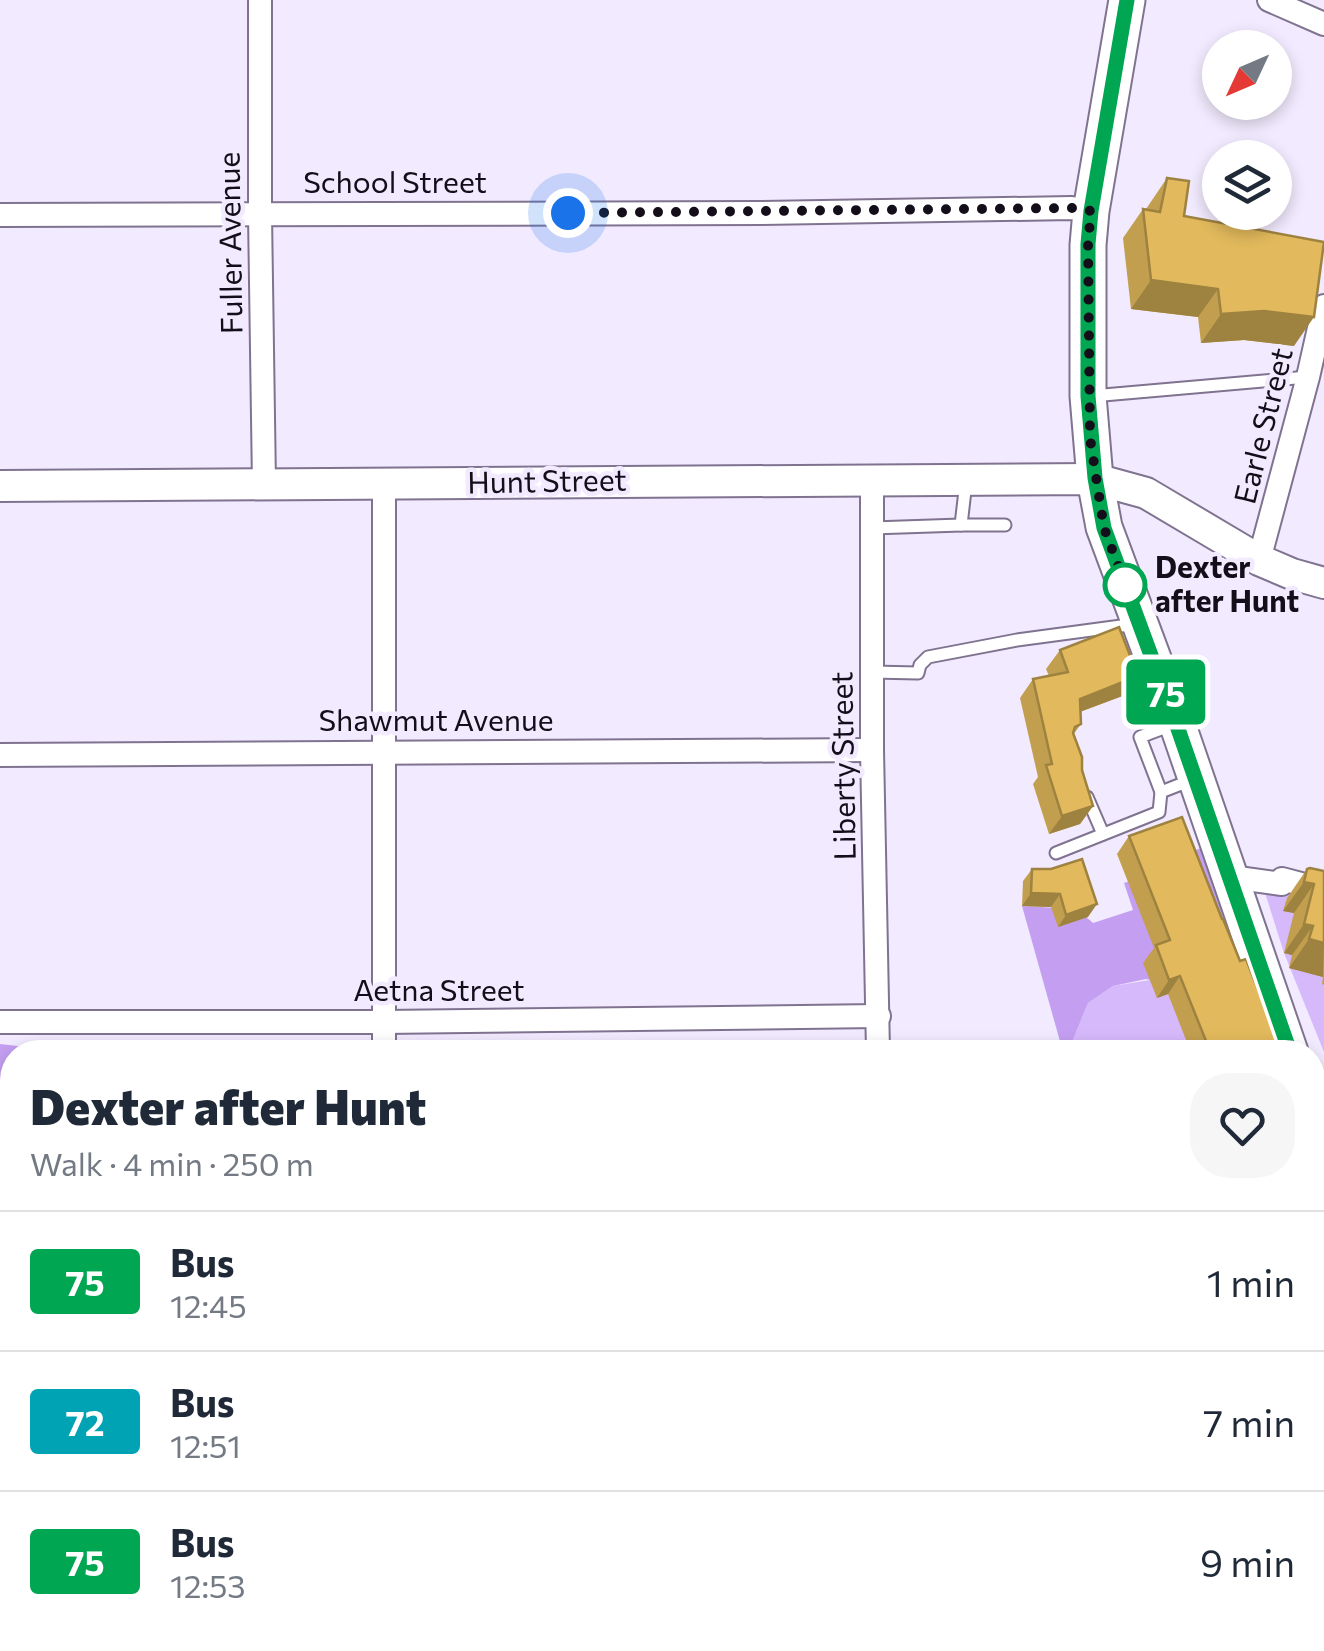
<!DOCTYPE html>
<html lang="en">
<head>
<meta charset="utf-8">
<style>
  :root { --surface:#fff; --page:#f6f6f7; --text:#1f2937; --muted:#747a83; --line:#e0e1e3 }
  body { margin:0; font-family:Commissioner,sans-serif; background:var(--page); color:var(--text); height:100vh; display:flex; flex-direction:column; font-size:38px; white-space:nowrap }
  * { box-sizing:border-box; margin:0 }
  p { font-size:32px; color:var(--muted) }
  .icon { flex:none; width:55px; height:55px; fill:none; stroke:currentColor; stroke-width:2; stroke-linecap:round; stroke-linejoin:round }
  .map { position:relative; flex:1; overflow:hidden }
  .drawer { position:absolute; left:0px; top:1040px; width:1325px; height:612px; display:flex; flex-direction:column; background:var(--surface); border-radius:40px 40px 0 0; box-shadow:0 5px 15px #0003 }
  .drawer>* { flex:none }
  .badge { padding:0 20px; border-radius:8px; font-size:35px; line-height:65px }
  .needle { width:65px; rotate:226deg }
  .tools { position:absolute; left:1202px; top:30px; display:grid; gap:20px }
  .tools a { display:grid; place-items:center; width:90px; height:90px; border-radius:50%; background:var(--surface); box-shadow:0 5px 15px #0003; font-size:50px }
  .you { position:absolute; width:50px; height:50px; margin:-25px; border:8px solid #fff; border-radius:50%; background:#1a73e8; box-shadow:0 0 0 15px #1a73e833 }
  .map>.badge { position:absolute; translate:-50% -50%; box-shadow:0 0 0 5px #fff }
  .round { display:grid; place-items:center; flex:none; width:105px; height:105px; border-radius:40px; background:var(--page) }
  .overview { display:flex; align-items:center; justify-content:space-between; height:170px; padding:0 30px }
  h1 { font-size:48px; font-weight:800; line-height:75px }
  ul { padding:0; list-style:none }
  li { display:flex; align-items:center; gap:30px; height:140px; padding:0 30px; border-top:2px solid var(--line) }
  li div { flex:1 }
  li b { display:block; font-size:38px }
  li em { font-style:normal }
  li .badge { min-width:110px; font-weight:700; text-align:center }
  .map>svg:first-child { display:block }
</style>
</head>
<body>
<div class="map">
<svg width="1324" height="1651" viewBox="0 0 1324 1651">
  <rect width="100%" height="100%" fill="#f2eafe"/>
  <!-- green -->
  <g fill="#d6b9fb">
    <polygon points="1261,880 1324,892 1324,1052 1284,953"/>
    <polygon points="1242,965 1274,1052 1068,1052 1088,1003 1113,986"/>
    <polygon points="0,1155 12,1158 12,1485 0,1462"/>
    <polygon points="1324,1223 1324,1651 1001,1651 1009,1640 1312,1640 1312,1239"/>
    <polygon points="77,1640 322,1640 321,1651 83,1651"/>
  </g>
  <!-- forest -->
  <g fill="#c49ff1">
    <path d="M1202,848L1242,965L1157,998L1151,980L1146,979L1113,986L1088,1003L1068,1052H1063L1022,906C1042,907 1079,907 1093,923L1133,910L1124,883L1179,864L1176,856Z"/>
    <polygon points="0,1044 35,1048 35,1052 12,1052 12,1158 0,1155"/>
    <polygon points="0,1463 12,1485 12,1640 77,1640 83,1651 0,1651"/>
    <polygon points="322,1640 409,1640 416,1651 321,1651"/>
  </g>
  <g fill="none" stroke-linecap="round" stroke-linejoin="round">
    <!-- lane casing -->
    <g stroke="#7f7390" stroke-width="15">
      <g id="lane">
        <polyline points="1092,396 1308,377"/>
        <polyline points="961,525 1005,525"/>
        <polyline points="872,528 961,525 966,482"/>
        <polyline points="872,672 918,673 920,665 928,657 1017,640 1136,624"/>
        <polyline points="1161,792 1140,737 1174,724"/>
        <polyline points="1087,797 1103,834"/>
        <polyline points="1056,853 1159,812 1161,792 1194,779"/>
        <polyline points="1312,1293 1324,1289"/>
        <polyline points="1312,1328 1324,1314"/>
        <polyline points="1312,1424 1324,1433"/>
        <polyline points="1167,1640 1181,1651"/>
      </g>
    </g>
    <!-- street casing -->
    <g stroke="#7f7390" stroke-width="26">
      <g id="street">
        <polyline points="260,0 260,214 264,485"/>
        <polyline points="1269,0 1324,24"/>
        <polyline points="0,215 762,213 1072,208 1091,211"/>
        <polyline points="872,479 872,750 878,1052"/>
        <polyline points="384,483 384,1052"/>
        <polyline points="1259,560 1308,377 1324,306"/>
        <polyline points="0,755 872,750"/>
        <polyline points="1231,877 1282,884 1282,879 1324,890"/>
        <polyline points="0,1022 384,1022 879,1016"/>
        <polyline points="730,1651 733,1640"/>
      </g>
    </g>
    <!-- secondary casing -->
    <g stroke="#7f7390" stroke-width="34">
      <polyline id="secondary" points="0,486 1095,479 1146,493 1259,560 1292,574 1324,583"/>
    </g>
    <!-- primary casing -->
    <g stroke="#7f7390" stroke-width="39">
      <g id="primary">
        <polyline points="1127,0 1091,211 1088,245 1088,396 1095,479 1104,527 1177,723 1290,1052"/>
        <polyline points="1312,1139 1324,1135"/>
        <polyline points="1312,1203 1324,1189"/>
        <polyline points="968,1651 977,1640"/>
      </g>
    </g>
    <!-- lane -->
    <use href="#lane" stroke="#fff" stroke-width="11"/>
    <!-- street -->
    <use href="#street" stroke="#fff" stroke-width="22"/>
    <!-- secondary -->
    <use href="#secondary" stroke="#fff" stroke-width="30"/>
    <!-- primary -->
    <use href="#primary" stroke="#fff" stroke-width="35"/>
  </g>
  <!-- wall -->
  <g fill="#c29f4f">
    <polygon points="1167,178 1184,216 1294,346 1244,340 1201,343 1198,317 1131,309 1123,238 1143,209 1146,209"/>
    <polygon points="1060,650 1125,695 1080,712 1081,724 1073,735 1093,806 1080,824 1049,834 1033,784 1038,777 1020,698 1033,679 1049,676 1046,669"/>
    <polygon points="1129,836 1275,1052 1090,1052 1095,1046 1190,1050 1168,994 1157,998 1143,963 1154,948 1117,854"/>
    <polygon points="1032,869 1088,917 1058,927 1051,907 1022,906 1023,881"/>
    <polygon points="1307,869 1324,871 1324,985 1322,984 1323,977 1289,968 1292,955 1284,953 1294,913 1283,911 1287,898"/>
    <polygon points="892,1640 915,1640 907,1651"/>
  </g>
  <!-- shaded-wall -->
  <g fill="#9e8240">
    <polygon points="1151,280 1218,289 1198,317 1131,309"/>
    <polygon points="1264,311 1314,317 1294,346 1244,340 1201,343 1221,314"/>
    <polygon points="1138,676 1125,695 1066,717 1080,699"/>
    <polygon points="1093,806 1080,824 1049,834 1062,816"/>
    <polygon points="1304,882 1314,884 1294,913 1283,911"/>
    <polygon points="1031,893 1060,894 1051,907 1022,906"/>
    <polygon points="1097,904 1088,917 1058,927 1066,915"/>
    <polygon points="1304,924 1313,926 1292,955 1284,953"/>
    <polygon points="1309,939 1324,943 1323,977 1289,968"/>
    <polygon points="1180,976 1168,994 1157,998 1169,980"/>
  </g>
  <!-- building -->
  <g fill="#e2b95c" stroke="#9e8240" stroke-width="2.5">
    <polygon points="1167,178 1189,181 1184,216 1324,242 1314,317 1264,311 1221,314 1218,289 1151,280 1143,209 1160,212"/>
    <polygon points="1119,627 1138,676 1080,699 1081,724 1075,727 1073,733 1082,757 1082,770 1093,806 1062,816 1046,765 1052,764 1033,679 1068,672 1060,650"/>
    <polygon points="1182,817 1222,919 1223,919 1240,961 1246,959 1276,1035 1275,1052 1095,1052 1095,1046 1210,1051 1180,976 1169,980 1156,945 1170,940 1129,836"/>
    <polygon points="1082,859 1097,904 1066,915 1060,894 1031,893 1032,869 1051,869"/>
    <polygon points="1310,868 1324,871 1324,943 1309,939 1313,926 1304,924 1314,884 1304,882 1307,869"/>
  </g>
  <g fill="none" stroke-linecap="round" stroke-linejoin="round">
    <!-- line casing -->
    <g stroke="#fff" stroke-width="22">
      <polyline id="line" points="1127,0 1091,211 1088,244 1088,396 1095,478 1104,528 1176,723 1290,1052"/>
    </g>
    <!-- line -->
    <use href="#line" stroke="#00a651" stroke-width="15"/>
    <!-- walk -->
    <polyline stroke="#130e19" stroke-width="10" stroke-dasharray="0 18" points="568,213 1072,208 1091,211 1088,244 1090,438 1104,528 1128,592 1125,585"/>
  </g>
  <!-- markers -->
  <circle fill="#fff" stroke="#00a651" stroke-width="5" cx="1125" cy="585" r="20"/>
  <g text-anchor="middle" stroke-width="9" stroke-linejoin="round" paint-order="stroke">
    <!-- street labels -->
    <g font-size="30" fill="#130e19" stroke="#f2eafe">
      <text x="395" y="193">School Street</text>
      <text transform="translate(231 243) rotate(-91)" y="10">Fuller Avenue</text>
      <text transform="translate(1264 426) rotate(-76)" y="10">Earle Street</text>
      <text transform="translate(547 482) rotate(-1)" y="10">Hunt Street</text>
      <text x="436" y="731">Shawmut Avenue</text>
      <text transform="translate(844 766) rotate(-91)" y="10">Liberty Street</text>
      <text x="439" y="1001">Aetna Street</text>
    </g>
    <!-- stop labels -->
    <g font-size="30" font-weight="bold" fill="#130e19" stroke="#f2eafe" text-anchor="start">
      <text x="1155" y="578">Dexter<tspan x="1155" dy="34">after Hunt</tspan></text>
    </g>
  </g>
</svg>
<div class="tools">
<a><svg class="needle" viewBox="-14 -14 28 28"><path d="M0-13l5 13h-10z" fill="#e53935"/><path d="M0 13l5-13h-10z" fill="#747a83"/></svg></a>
<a><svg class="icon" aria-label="layers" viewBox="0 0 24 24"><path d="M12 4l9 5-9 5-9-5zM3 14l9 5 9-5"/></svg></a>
</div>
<div class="you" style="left:568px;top:213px"></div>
<b class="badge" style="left:1166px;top:692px;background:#00a651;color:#fff">75</b>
<section class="drawer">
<div class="overview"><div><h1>Dexter after Hunt</h1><p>Walk · 4 min · 250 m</p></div><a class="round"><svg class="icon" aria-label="heart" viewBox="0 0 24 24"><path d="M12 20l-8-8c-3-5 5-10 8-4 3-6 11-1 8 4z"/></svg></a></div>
<ul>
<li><span class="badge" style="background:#00a651;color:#fff">75</span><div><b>Bus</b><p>12:45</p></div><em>1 min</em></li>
<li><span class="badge" style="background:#00a3b4;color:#fff">72</span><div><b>Bus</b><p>12:51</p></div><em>7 min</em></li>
<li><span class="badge" style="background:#00a651;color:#fff">75</span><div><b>Bus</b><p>12:53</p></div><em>9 min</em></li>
</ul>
</section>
</div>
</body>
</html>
